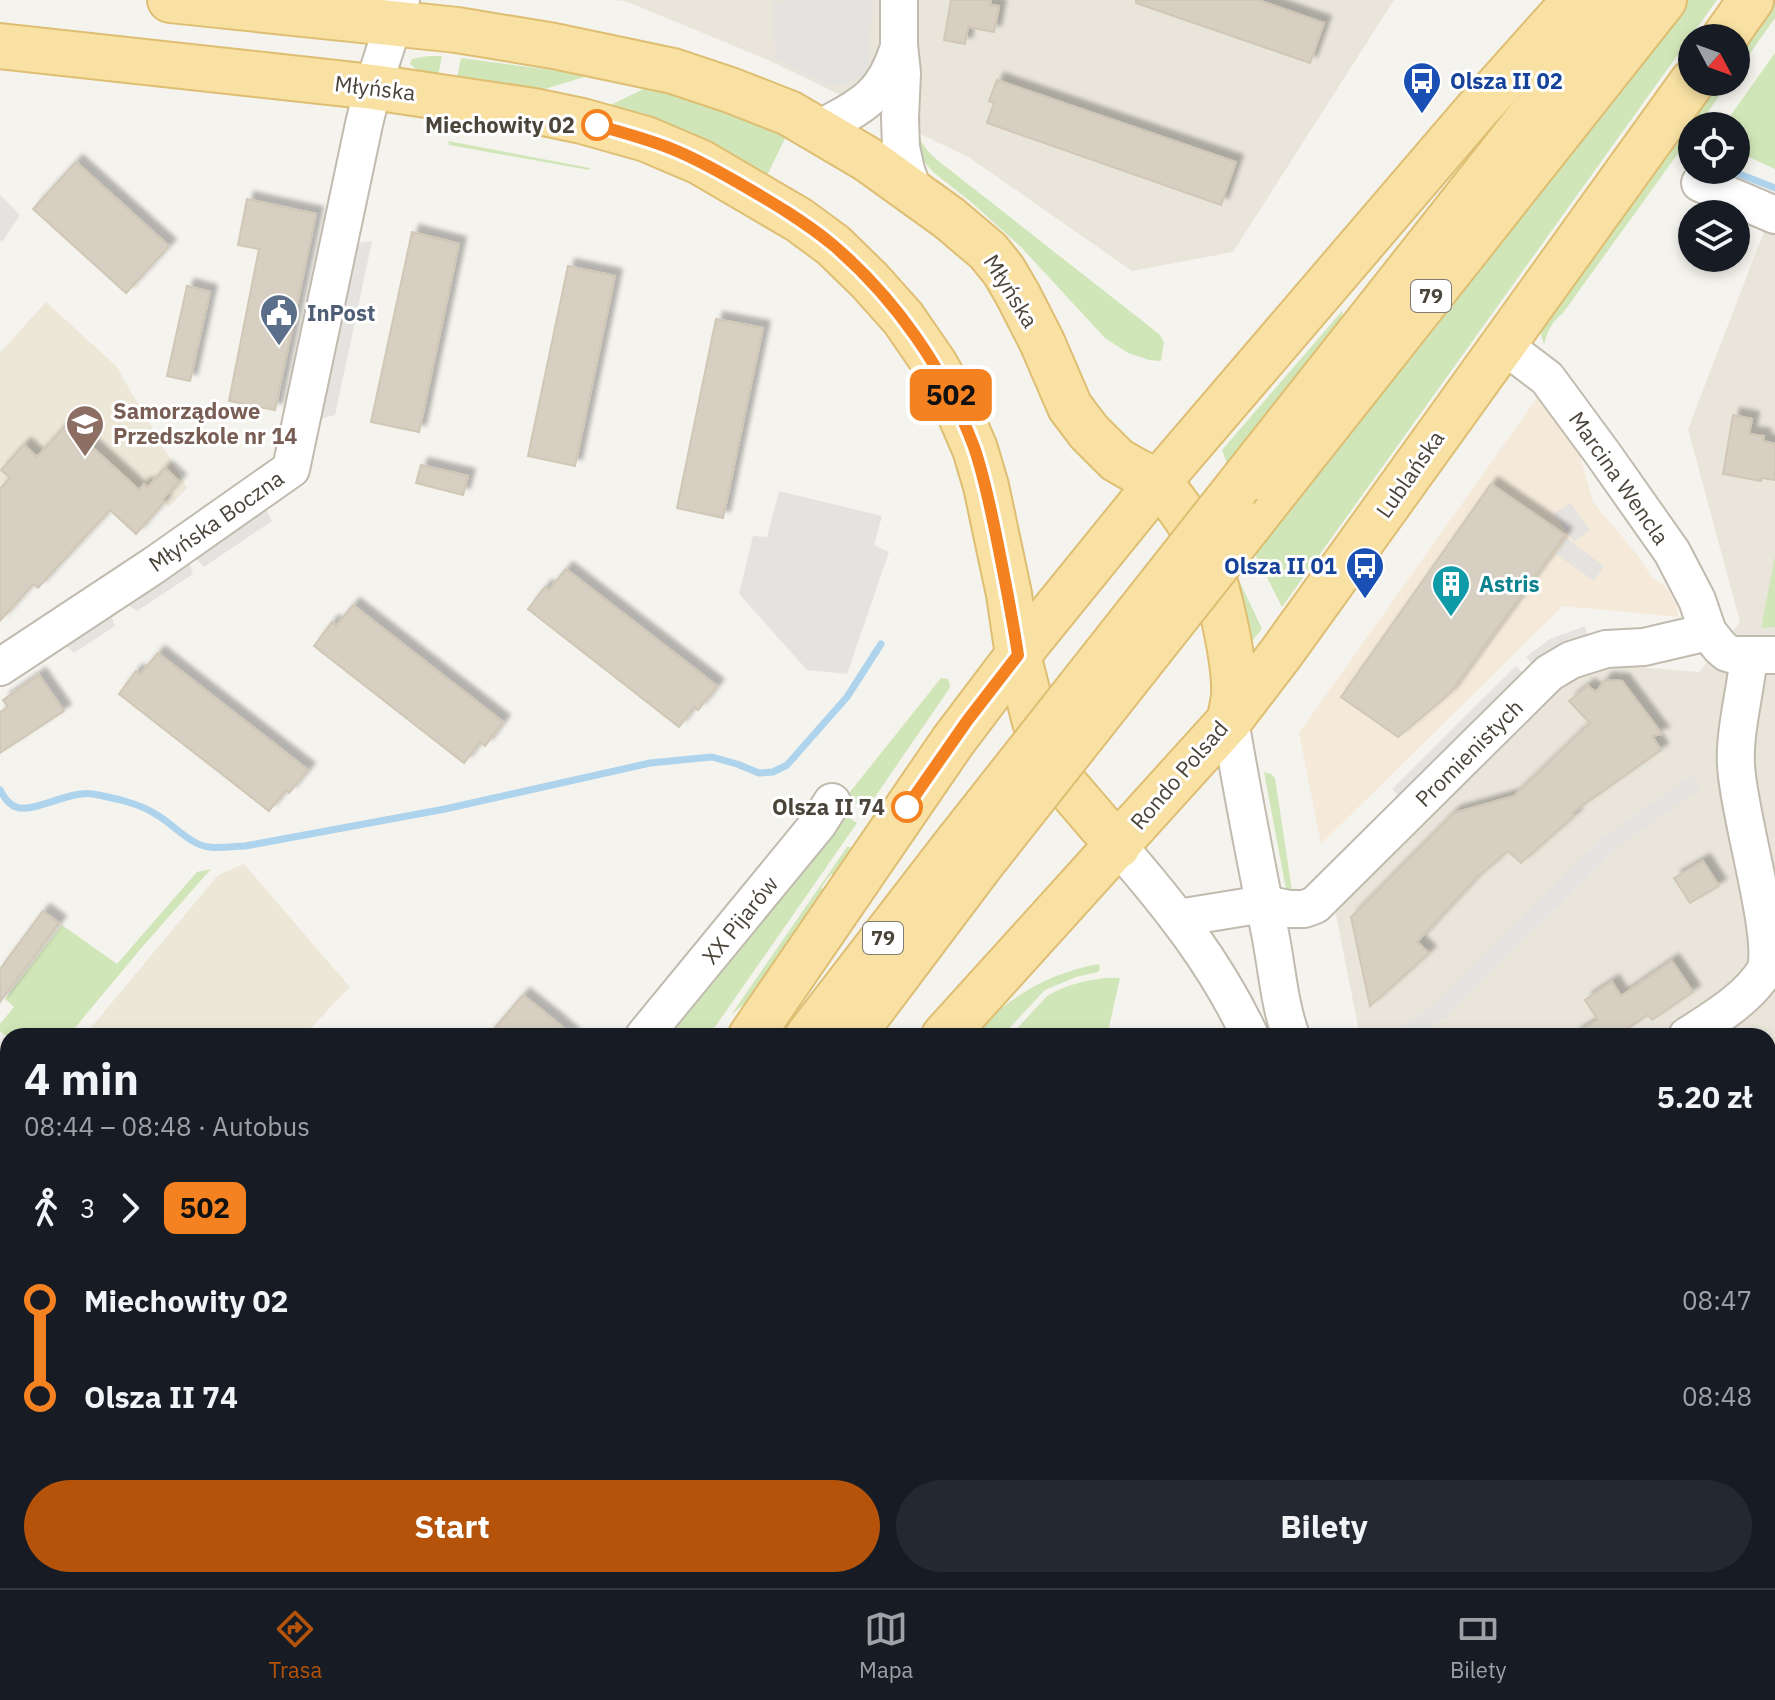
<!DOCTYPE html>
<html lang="pl">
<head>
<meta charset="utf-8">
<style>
  :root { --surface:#171b24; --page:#242831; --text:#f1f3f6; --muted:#9ea1a6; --line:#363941; --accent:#b45309 }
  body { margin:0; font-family:"IBM Plex Sans",sans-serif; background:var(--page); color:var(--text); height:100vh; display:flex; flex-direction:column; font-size:30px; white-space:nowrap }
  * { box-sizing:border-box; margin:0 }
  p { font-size:26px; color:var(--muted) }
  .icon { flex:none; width:44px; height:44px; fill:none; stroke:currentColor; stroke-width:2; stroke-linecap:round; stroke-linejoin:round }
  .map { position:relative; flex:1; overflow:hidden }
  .details { position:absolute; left:0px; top:1028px; width:1776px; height:560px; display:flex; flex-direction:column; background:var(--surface); border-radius:24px 24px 0 0; box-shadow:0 4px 12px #0003 }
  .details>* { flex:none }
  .badge { padding:0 16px; border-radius:12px; font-size:28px; line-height:52px }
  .needle { width:52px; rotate:131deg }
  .controls { position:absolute; left:1678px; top:24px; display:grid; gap:16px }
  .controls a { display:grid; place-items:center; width:72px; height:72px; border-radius:50%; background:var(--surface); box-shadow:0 4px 12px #0003; font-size:40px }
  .map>.badge { position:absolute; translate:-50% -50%; box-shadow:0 0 0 4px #fff }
  .legs { display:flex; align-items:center; gap:12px; height:88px; padding:0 24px; font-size:26px }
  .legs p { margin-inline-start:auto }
  .summary { display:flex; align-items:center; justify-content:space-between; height:136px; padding:0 24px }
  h1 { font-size:44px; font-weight:700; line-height:60px }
  .cta { display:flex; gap:16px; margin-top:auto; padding:16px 24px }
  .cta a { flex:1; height:92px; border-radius:48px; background:var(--accent); color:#fff; font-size:32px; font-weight:700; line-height:92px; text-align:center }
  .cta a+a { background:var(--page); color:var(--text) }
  ul { padding:0 24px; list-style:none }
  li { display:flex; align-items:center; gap:28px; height:96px; font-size:30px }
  li i { display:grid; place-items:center; width:12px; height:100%; margin:0 10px; background:currentColor }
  li i::after { content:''; width:20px; height:20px; margin:-10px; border:6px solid; border-radius:50%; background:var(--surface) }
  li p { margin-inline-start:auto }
  li:first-child i { background:linear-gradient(#0000 50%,currentColor 0) }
  li:last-child i { background:linear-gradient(currentColor 50%,#0000 0) }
  .dock { display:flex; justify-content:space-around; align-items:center; height:112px; border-top:2px solid var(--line); background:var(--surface); font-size:22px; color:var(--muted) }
  .dock a { display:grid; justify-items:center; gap:4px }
  .dock .active { color:var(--accent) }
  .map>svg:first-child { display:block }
</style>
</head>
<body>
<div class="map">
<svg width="1775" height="1588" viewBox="0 0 1775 1588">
  <defs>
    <filter id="shadow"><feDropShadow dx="7" dy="-7" stdDeviation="2" flood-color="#0004"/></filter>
  </defs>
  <rect width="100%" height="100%" fill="#f5f3ed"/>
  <!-- residential -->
  <g fill="#e9e5db">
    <polygon points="614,0 1394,0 1233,252 1132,271 970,158 768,60 625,1"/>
    <polygon points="1775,203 1775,1057 1768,1060 1768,1036 1360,1036 1335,910 1567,680 1611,665 1699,672 1740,622 1688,429"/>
    <polygon points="1775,1453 1775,1588 1667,1588 1662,1580 1768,1580 1768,1459"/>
  </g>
  <!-- commercial -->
  <g fill="#f5eada">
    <polygon points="1537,398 1579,453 1593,502 1639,557 1651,576 1667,588 1677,606 1678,617 1563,606 1321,844 1299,733"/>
    <polygon points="596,1580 1427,1580 1431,1588 591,1588"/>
  </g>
  <!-- education -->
  <g fill="#ede7d8">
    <polygon points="46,302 116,366 187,488 169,507 164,502 136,534 103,505 95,513 102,519 81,543 75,537 55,559 60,564 38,588 33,584 0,621 0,353"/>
    <polygon points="244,864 350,987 303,1036 84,1036 218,875"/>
    <polygon points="1775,1057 1775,1445 1768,1450 1768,1146 1771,1143 1768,1117 1768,1060"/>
    <polygon points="8,1127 8,1580 176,1580 169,1588 0,1588 0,1137"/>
  </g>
  <!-- green -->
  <g fill="#d1e6b8">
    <polygon points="1682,0 1717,0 1282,607 1255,554 1629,82 1622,76"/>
    <polygon points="1770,0 1775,0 1775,18 1736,73 1736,48"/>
    <polygon points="1775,53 1775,169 1736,151 1736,126 1723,126"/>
    <polygon points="428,56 442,56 437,81 421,74 410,64 412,59"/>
    <polygon points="461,58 591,75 528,94 456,83"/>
    <path d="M1711,82H1729L1698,126H1692V134L1563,313C1552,321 1547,332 1544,345L1539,327Z"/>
    <polygon points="654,84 788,132 765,180 600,110"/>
    <polygon points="916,134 927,150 936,159 1159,334 1164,342 1161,361 1149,360 1128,353 1105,338 1020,246 971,202 933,172 919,156"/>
    <polygon points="448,141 590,168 589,170 449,145"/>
    <polygon points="1342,311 1343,315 1227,464 1222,450"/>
    <polygon points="1775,556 1775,627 1761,628"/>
    <polygon points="1237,576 1262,629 1247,647 1228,588"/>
    <polygon points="941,678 948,679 950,685 949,689 866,810 846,797"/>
    <polygon points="1264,772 1271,774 1275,778 1293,897 1286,889"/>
    <path d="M836,809L857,823L715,1027C704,1031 693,1035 681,1032L676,1025Z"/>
    <polygon points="847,847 855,847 835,877 831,874 821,888 825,891 750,999 731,1015"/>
    <polygon points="211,869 143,946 68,1036 8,1036 8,1038 0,1031 0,1024 14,1007 5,999 62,925 117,964 197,872"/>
    <path d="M1099,964L1100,969L1098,972L1076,977L1045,990L1002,1036H970C1007,999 1047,973 1099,964Z"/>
    <path d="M1104,978H1120L1107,1036H1010L1047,996C1065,985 1084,981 1104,978Z"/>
    <polygon points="1775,1177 1775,1356 1768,1345 1768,1182"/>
  </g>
  <!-- parking -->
  <g fill="#e5e3e0">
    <polygon points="798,0 873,0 867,72 856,80 845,84 826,85 775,58 773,2"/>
    <polygon points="0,195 20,215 2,242 0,240"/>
    <polygon points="372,241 335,415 314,420 351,244"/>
    <polygon points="779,491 882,516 874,545 889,552 847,674 807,670 739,594 753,536 767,537"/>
    <polygon points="1570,503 1590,530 1574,541 1553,514"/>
    <polygon points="264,505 272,521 204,567 190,553"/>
    <polygon points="1567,539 1604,566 1594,581 1556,554"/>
    <polygon points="187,556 193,574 137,611 119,599"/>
    <polygon points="108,607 115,626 74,653 58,639"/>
    <polygon points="1585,626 1590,644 1538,670 1526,657 1550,639"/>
    <polygon points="1516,666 1529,679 1405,802 1392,789"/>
    <polygon points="1692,775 1701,788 1614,850 1444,1018 1417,1036 1388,1036 1434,1004 1602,838"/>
  </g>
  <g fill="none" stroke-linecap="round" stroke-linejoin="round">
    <!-- stream -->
    <g stroke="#aed3ed" stroke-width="7">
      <polyline points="1729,170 1775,188"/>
      <path d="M0,790C4,797 8,804 16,807C33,814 69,790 93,794C114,798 139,803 157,815C173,824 190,845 209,847C220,849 234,846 245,846L445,809L650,763L712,757L737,764L759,773L773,772L787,765L847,697L881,644"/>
    </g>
  </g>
  <!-- building -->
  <g fill="#d6cfc2" stroke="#d1c7b6" stroke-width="2" filter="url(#shadow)">
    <polygon points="951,0 991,0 990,5 999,6 994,32 968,27 965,44 944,40"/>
    <polygon points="1136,0 1258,0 1324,23 1310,63 1136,3"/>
    <polygon points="997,80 1236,162 1221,205 987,123 994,103 989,101"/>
    <polygon points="76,162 169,246 126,293 33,209"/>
    <polygon points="247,199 316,214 275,410 229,401 259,249 238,245"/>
    <polygon points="412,232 459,244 419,432 371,422"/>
    <polygon points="568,266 615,276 575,466 528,456"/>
    <polygon points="187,286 210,292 190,381 167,376"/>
    <polygon points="716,319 763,328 723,518 677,508"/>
    <polygon points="1733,415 1752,419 1749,434 1764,436 1763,441 1775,444 1775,480 1762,478 1761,481 1723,474"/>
    <polygon points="67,424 139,490 144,484 148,487 165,468 179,481 162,500 164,502 136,534 110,510 38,588 33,584 0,621 0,489 10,478 1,470 24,445 37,457"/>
    <polygon points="421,465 468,476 463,495 416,483"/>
    <polygon points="1491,484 1565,535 1449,694 1398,737 1341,697"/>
    <polygon points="566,569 717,686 698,710 694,707 679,727 528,609 545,587 549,590"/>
    <polygon points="353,605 503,722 485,746 480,742 464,763 314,646 332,622 336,626"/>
    <polygon points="158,653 308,770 289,793 286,790 269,811 119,694 136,671 140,675"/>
    <polygon points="39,675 64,711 0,753 0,712 8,707 3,700"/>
    <polygon points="1605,680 1622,681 1662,734 1652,736 1661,750 1572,813 1575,815 1521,863 1508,851 1475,879 1417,942 1429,953 1370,1006 1351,917 1454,813 1514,796 1590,723 1569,701 1588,686 1596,692"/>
    <polygon points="1703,861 1719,886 1690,903 1674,878"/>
    <polygon points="43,911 59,923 0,1002 0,969"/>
    <polygon points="1672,961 1693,992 1652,1020 1648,1015 1616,1036 1573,1036 1598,1020 1585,1000 1612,982 1621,996"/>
    <polygon points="523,995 553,1019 573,1036 488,1036"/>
  </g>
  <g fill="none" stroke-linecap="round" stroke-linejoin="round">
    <!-- minor casing -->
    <g stroke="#c1bbaf" stroke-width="40">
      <g id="minor">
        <polyline points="899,0 899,45 902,73 900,118 901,147 906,170 914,193"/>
        <path d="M819,129C860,106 882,99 898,50"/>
        <polyline points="1700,183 1775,215"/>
        <polyline points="1502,344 1547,378 1603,454 1672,552 1697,600 1708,632 1720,647 1727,653 1734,655 1775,655"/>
        <polyline points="0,667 153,566 291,469 364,124 373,87 401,0"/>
        <path d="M1230,720C1242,792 1256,862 1270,933C1277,968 1279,1003 1291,1036"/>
        <path d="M1118,846C1169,904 1217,965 1250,1036"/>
        <polyline points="1178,918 1264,904 1289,909 1304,909 1315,905 1549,673 1571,660 1606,649 1644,647 1708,632"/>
        <polyline points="644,1036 818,824 832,802"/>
        <path d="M1687,1036C1715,1018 1749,998 1766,969C1775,931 1738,813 1736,765C1734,732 1746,689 1749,655"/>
        <polyline points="1450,1580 1455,1588"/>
        <polyline points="1536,1580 1540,1588"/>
        <polyline points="1572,1580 1577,1588"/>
        <polyline points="194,1588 201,1580"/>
        <polyline points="1755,1588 1763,1580"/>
      </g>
    </g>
    <!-- major casing -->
    <g stroke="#debe72" stroke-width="48">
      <g id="major">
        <polyline points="170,0 457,30 554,46 673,71 730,90 789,113 867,159 949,218 988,251 1004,271 1018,295 1042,342 1070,407 1089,432 1117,460 1138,472 1159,481"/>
        <polyline points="1724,38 1751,0"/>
        <polyline points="0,46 373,87 534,111 582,121 646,139 700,162 799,220 833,245 869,280 903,318 934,363 950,391 975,449 986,486 1009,594 1018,655 1035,722 1046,753 1064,783 1118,846"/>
        <path d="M1159,481C1174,501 1190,521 1201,543C1216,575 1236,661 1234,696C1233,704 1231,712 1230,720"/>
        <polyline points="1239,485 1622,0"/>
        <polyline points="1249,525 1664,0"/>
        <polyline points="751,1036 953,741 1018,655 1159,481 1474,113 1575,0"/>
        <polyline points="808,1036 959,840"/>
        <polyline points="852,1036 982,863"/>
        <polyline points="944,1036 1230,720 1282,652 1692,82"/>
        <polyline points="419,1588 425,1580"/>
        <polyline points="468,1588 473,1580"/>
        <polyline points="503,1588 509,1580"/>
      </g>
    </g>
    <!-- minor -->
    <use href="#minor" stroke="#fff" stroke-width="36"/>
    <!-- major -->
    <use href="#major" stroke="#f8e1a3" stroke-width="44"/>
    <!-- major-bridge casing -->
    <g stroke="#debe72" stroke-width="48" stroke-linecap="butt">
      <g id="major-bridge">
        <polyline points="959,840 1239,485"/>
        <polyline points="982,863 1249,525"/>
      </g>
    </g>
    <!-- major-bridge -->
    <use href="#major-bridge" stroke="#f8e1a3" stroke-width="44"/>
  </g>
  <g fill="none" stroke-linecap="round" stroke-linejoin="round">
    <!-- line-1 casing -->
    <g stroke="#fff" stroke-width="18">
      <path id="line-1" d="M597,125C623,133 648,139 672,149C695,158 716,170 737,182C770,201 804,221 833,245C896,299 945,370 974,447C984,476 990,506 996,535C1004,575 1012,614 1018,655L967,721L907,807"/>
    </g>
    <!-- line-1 -->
    <use href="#line-1" stroke="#f58220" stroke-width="12"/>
  </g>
  <!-- icons -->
  <defs>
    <g id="bus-pin" transform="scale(2)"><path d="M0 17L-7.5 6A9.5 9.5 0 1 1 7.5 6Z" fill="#1a4fb4" stroke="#fff"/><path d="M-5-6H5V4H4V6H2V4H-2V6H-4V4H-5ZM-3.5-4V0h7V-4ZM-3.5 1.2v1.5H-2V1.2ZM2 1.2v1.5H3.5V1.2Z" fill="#fff"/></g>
    <g id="civic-pin" transform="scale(2)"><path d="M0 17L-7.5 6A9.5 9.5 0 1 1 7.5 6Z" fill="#5c6f8a" stroke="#fff"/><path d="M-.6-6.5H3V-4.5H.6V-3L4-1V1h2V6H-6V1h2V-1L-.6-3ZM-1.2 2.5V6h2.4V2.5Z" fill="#fff"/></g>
    <g id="school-pin" transform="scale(2)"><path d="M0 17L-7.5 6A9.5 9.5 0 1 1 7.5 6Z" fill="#8d6e63" stroke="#fff"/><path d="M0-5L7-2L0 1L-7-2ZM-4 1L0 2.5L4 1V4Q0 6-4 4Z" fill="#fff"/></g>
    <g id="building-pin" transform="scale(2)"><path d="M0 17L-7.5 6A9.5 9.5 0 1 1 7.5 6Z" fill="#0f9aa8" stroke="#fff"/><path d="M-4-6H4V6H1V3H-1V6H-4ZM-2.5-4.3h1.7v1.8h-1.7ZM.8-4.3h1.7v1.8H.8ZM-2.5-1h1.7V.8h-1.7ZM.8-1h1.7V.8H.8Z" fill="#fff"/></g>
  </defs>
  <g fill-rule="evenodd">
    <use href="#bus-pin" x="1422" y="81"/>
    <use href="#civic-pin" x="279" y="313"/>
    <use href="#school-pin" x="85" y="424"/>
    <use href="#bus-pin" x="1365" y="566"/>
    <use href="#building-pin" x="1451" y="584"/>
  </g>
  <!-- markers -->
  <g fill="#fff" stroke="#f58220" stroke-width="4">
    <circle cx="597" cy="125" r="14"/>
    <circle cx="907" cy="807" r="14"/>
  </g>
  <g text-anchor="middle" stroke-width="6" stroke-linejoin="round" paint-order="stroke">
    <!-- shield labels -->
    <g fill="#fff" stroke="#807c75" stroke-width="2">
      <rect x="1411" y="280" width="40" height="32" rx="6"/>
      <rect x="863" y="922" width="40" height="32" rx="6"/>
    </g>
    <g font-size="20" font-weight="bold" fill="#4a443a">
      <text x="1431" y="303">79</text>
      <text x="883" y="945">79</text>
    </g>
    <!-- transit labels -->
    <g font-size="22" font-weight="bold" fill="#164399" stroke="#fff" text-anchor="start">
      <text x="1450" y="89">Olsza II 02</text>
      <text x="1337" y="574" text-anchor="end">Olsza II 01</text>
    </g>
    <!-- street labels -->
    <g font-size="22" fill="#4a443a" stroke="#fff">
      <text transform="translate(375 88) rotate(7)" y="8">Młyńska</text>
      <text transform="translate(1011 291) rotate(58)" y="8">Młyńska</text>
      <text transform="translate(1410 474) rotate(-55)" y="8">Lublańska</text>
      <text transform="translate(1619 478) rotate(55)" y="8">Marcina Wencla</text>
      <text transform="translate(216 521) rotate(-35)" y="8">Młyńska Boczna</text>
      <text transform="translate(1469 753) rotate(-45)" y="8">Promienistych</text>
      <text transform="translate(1179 775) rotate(-49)" y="8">Rondo Polsad</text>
      <text transform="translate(740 920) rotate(-51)" y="8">XX Pijarów</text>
    </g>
    <!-- stop labels -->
    <g font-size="22" font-weight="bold" fill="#4a443a" stroke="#fff" text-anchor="end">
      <text x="575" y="133">Miechowity 02</text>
      <text x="885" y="815">Olsza II 74</text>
    </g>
    <!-- service labels -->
    <g font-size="22" font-weight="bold" fill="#4e5e75" stroke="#fff" text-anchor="start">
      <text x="307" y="321">InPost</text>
    </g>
    <!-- education labels -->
    <g font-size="22" font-weight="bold" fill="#785e54" stroke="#fff" text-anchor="start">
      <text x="113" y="419">Samorządowe<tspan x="113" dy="25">Przedszkole nr 14</tspan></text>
    </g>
    <!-- culture labels -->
    <g font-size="22" font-weight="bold" fill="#0d838f" stroke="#fff" text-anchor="start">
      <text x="1479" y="592">Astris</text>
    </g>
  </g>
</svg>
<div class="controls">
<a><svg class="needle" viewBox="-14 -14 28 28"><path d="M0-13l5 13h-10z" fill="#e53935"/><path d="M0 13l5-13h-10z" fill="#9ea1a6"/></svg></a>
<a><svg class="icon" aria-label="locate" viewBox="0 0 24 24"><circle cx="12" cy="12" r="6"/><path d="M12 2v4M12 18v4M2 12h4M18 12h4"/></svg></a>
<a><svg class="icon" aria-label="layers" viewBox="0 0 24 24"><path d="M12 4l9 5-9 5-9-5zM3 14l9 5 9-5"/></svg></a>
</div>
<b class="badge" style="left:951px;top:395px;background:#f58220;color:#111">502</b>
<section class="details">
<div class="summary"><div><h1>4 min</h1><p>08:44 – 08:48 · Autobus</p></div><b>5.20 zł</b></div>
<div class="legs"><svg class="icon" aria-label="walk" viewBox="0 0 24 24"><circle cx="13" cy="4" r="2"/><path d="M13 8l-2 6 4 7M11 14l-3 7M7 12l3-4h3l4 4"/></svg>3<svg class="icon" aria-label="forward" viewBox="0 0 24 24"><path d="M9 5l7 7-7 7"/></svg><b class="badge" style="background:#f58220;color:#111">502</b></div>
<ul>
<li><i style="color:#f58220"></i><b>Miechowity 02</b><p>08:47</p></li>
<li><i style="color:#f58220"></i><b>Olsza II 74</b><p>08:48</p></li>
</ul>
<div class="cta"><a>Start</a><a>Bilety</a></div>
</section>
</div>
<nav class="dock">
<a class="active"><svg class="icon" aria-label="directions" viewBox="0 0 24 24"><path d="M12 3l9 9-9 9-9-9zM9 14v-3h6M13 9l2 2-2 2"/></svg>Trasa</a>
<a><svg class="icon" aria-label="map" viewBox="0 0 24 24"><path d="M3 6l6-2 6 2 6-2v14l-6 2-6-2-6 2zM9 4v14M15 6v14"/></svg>Mapa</a>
<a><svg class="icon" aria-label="tickets" viewBox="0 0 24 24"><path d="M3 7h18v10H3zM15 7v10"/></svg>Bilety</a>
</nav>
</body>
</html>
